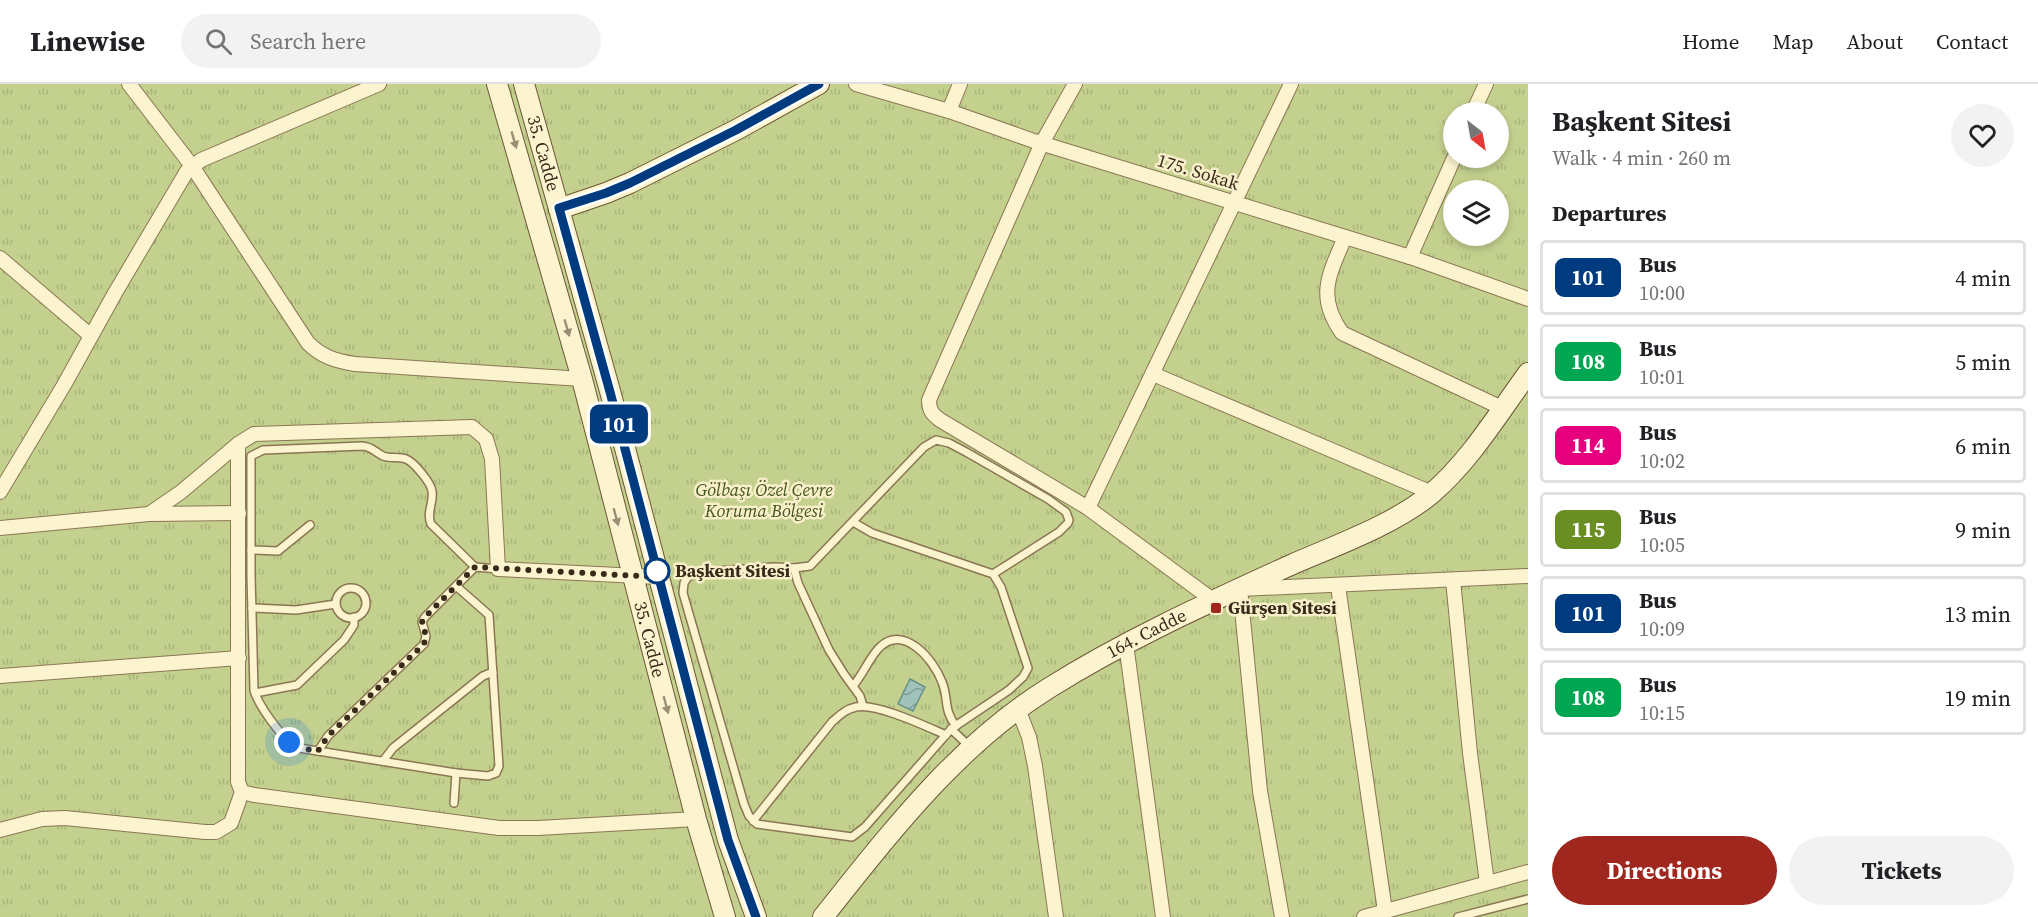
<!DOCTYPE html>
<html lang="en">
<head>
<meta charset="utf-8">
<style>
  :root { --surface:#fff; --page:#f2f2f2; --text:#202124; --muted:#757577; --line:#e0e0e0; --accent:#a0271d }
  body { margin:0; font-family:"Source Serif 4",serif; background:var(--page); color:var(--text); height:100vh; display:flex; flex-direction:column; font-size:22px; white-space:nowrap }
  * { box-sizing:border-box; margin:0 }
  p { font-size:20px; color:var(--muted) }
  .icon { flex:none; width:33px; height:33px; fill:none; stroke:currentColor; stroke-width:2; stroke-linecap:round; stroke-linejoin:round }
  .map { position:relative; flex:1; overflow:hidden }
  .details { display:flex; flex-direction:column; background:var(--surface); width:510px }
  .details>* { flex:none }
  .badge { padding:0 12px; border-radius:9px; font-size:21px; line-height:39px }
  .needle { width:39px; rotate:149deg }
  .tools { position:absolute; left:1443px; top:18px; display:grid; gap:12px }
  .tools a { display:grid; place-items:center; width:66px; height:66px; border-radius:50%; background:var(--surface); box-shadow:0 3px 9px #0003; font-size:30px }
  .you { position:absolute; width:30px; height:30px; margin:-15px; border:4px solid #fff; border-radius:50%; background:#1a73e8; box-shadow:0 0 0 9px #1a73e833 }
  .map>.badge { position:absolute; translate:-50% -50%; box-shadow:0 0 0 3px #fff }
  h2 { padding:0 24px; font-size:22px; line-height:54px }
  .round { display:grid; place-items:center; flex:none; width:63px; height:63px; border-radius:32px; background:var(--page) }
  .summary { display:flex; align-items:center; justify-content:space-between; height:102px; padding:0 24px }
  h1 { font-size:28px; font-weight:700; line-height:45px }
  .button { display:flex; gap:12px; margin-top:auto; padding:12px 24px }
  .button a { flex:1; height:69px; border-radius:36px; background:var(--accent); color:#fff; font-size:24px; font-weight:700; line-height:69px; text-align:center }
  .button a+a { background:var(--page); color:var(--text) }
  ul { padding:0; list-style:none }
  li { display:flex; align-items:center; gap:18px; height:75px; margin:0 12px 9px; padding:0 12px; border:3px solid var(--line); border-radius:6px }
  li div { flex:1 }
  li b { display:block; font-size:22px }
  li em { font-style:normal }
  li .badge { min-width:66px; font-weight:700; text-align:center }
  header { display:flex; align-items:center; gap:36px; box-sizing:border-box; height:84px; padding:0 30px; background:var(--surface); border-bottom:2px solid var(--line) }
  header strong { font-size:28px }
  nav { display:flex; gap:33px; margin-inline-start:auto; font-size:21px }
  .search { width:420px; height:54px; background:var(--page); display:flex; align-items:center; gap:15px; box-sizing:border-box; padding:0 21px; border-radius:33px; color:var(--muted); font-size:22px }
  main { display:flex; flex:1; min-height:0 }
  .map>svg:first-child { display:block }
</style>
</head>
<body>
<header>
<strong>Linewise</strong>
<div class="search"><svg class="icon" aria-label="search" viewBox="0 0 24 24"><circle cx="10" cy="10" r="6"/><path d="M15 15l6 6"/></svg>Search here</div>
<nav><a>Home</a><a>Map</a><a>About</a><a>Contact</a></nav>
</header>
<main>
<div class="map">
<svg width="1528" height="833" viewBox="0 0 1528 833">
  <defs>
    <pattern id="park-tufts" width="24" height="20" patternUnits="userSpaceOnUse" patternTransform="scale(1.5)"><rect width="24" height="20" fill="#c4d18e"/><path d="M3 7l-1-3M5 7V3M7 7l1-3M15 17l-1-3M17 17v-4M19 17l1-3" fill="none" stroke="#a9b47a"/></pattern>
    <pattern id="water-waves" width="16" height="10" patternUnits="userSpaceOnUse" patternTransform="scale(1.5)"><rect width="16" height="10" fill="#a0c2bb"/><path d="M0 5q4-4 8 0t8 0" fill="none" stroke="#839e97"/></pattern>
  </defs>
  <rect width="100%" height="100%" fill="#f2e6bb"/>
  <!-- park -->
  <path fill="url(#park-tufts)" fill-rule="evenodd" d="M0,0H1528V833H0ZM1454,28H1498V74H1454ZM1454,106H1498V152H1454Z"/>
  <!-- water -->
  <polygon fill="url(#water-waves)" stroke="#67918a" stroke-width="1.5" points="910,595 925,603 913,627 898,620"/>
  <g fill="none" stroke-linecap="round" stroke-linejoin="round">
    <!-- lane casing -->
    <g stroke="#8b7653" stroke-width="10">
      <g id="lane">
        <polyline points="853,438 872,449 993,490 1001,503 1028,584 1023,593 1009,606 951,645 865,743 852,753 757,740 749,732 744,720 683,509 684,499 688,493 700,488 775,483 794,484 810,482 924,363 936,356 949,359 966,368 1048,415 1066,428 1069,436 1068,439 1059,448 993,490"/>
        <polyline points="251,466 278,467 310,441"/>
        <polyline points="794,484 798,499 829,566 844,590 860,612 863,622"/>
        <path d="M456,502L489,531L499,682L496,689L488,692L456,689L299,664L293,661C280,651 258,621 254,606L251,491V372L263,366L362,362C371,362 375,368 383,372C390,375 398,372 406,375C414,378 431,399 432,407C434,419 426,428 431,440L475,483"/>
        <circle cx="351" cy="519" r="15"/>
        <polyline points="252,524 296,526 336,520"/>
        <path d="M853,602C863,591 870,572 880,563C904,540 934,576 942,598C949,615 943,626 956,642"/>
        <polyline points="255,609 297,601 344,556 354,541 354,533"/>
        <polyline points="951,645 969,662"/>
        <polyline points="318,667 328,652 424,560 426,552 422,538 425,533 475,483 498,485"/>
        <polyline points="383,677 393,664 483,592 493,588"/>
        <polyline points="454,719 456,689"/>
        <path d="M753,737L832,638C840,631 846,625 856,623C877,619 925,642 946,651"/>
        <polyline points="1458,833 1528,815"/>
      </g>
    </g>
    <!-- street casing -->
    <g stroke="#8b7653" stroke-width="16">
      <g id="street">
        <path d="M129,0L192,82L308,259C322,273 336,277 355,280L582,295"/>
        <polyline points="856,0 949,27 1034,57 1410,173 1528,215"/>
        <path d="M1075,0L1042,59L929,316C929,326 932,330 940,336L1088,424L1214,517"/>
        <polyline points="949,27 960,0"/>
        <polyline points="1473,28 1486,0"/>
        <path d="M1345,153C1329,191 1316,212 1342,249L1502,324"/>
        <polyline points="1410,173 1454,74"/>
        <polyline points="0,174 91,252"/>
        <polyline points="1153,290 1432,409"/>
        <polyline points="238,360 238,698 242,708 254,711 499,744 538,744 696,735"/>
        <polyline points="0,408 64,301 115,209 187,87 201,76 379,0"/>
        <polyline points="1088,424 1291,0"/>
        <polyline points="149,430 181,408 238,360 254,350 472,343 486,355 492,375 498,485 658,493"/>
        <polyline points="0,444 149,430 239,429"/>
        <polyline points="1453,496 1470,669 1487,799"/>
        <polyline points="1338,502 1385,827"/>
        <polyline points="1126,560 1163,833"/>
        <polyline points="0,592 239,574"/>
        <polyline points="1018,625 1029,653 1035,682 1056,833"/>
        <polyline points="0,746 42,735 65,734 205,748 216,748 231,739 242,708"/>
        <polyline points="1282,833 1260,707 1240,505 1528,492"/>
        <polyline points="1364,833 1528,788"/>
      </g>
    </g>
    <!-- secondary casing -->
    <g stroke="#6d5637" stroke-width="22">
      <g id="secondary">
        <path id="s1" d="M497,0L582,295L696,735L725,833"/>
        <path id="s2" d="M524,0L610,307L728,756L756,833"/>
        <polyline points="559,125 606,109 630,99 736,46 819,0"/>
        <path id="s3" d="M823,833C890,749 957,661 1049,604C1127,555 1210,518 1293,480C1337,461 1395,440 1431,410C1469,378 1499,329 1528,289"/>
      </g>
    </g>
    <!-- lane -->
    <use href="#lane" stroke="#fcf3cf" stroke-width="7"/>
    <!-- street -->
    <use href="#street" stroke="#fcf3cf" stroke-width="14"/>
    <!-- secondary -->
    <use href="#secondary" stroke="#fcf3cf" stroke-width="20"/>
  </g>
  <!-- one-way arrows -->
  <defs><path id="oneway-solid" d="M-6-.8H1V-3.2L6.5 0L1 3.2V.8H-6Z" transform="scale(1.5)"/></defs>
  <g fill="#9a8f74">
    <use href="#oneway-solid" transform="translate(514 56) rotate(74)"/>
    <use href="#oneway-solid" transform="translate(567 244) rotate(74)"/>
    <use href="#oneway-solid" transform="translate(616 433) rotate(75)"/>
    <use href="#oneway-solid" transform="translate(666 621) rotate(75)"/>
  </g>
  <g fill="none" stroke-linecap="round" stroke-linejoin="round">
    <!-- line casing -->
    <g stroke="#fff" stroke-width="14">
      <polyline id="line" points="756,833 728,756 610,308 559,124 606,109 630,99 736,46 819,0"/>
    </g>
    <!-- line -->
    <use href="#line" stroke="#003b80" stroke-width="9"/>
    <!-- walk -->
    <polyline stroke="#382b1a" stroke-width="6" stroke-dasharray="0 10.8" points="289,658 298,664 318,667 328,652 424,560 426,552 422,538 425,533 475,483 658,493 657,487"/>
  </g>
  <!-- markers -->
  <circle fill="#fff" stroke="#003b80" stroke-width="3" cx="657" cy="487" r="12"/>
  <rect fill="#a0271d" stroke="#f9f0cb" stroke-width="2" x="1210" y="518" width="12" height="12" rx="3"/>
  <g text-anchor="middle" stroke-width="5" stroke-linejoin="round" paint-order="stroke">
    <!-- street labels -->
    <g font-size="18" fill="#382b1a" stroke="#f9f0cb">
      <text dy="6" stroke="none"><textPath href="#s2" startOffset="72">35. Cadde</textPath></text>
      <text transform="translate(1198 88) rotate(17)" y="6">175. Sokak</text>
      <text dy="6" stroke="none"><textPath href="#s3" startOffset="435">164. Cadde</textPath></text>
      <text dy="6" stroke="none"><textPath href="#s1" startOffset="576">35. Cadde</textPath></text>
    </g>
    <!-- park labels -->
    <g font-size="18" font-style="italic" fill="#44571e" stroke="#f9f0cb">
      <text x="764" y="412">Gölbaşı Özel Çevre<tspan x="764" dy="21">Koruma Bölgesi</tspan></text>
    </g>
    <!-- stop labels -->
    <g font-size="18" font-weight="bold" fill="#382b1a" stroke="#f9f0cb" text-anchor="start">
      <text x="675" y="493">Başkent Sitesi</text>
    </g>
    <!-- poi labels -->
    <g font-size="18" font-weight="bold" fill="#382b1a" stroke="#f9f0cb" text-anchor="start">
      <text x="1228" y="530">Gürşen Sitesi</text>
    </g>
  </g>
</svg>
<div class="tools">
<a><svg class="needle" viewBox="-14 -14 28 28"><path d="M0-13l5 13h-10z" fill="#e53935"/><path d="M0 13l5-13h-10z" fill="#757577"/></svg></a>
<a><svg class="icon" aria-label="layers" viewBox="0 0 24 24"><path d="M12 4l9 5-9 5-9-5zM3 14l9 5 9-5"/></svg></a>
</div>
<div class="you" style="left:289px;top:658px"></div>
<b class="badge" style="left:619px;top:340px;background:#003b80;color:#fff">101</b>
</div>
<section class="details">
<div class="summary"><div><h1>Başkent Sitesi</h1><p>Walk · 4 min · 260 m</p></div><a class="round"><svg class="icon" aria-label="heart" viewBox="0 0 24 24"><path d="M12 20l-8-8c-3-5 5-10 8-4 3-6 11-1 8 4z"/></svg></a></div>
<h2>Departures</h2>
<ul>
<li><span class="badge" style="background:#003b80;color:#fff">101</span><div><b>Bus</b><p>10:00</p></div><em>4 min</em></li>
<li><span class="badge" style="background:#00a651;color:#fff">108</span><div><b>Bus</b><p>10:01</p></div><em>5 min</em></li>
<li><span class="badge" style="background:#e6007e;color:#fff">114</span><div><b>Bus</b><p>10:02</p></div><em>6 min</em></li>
<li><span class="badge" style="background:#6b8e23;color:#fff">115</span><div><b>Bus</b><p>10:05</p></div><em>9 min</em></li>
<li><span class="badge" style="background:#003b80;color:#fff">101</span><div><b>Bus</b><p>10:09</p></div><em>13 min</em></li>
<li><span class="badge" style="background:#00a651;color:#fff">108</span><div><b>Bus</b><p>10:15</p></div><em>19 min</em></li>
</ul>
<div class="button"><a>Directions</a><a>Tickets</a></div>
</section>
</main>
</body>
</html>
